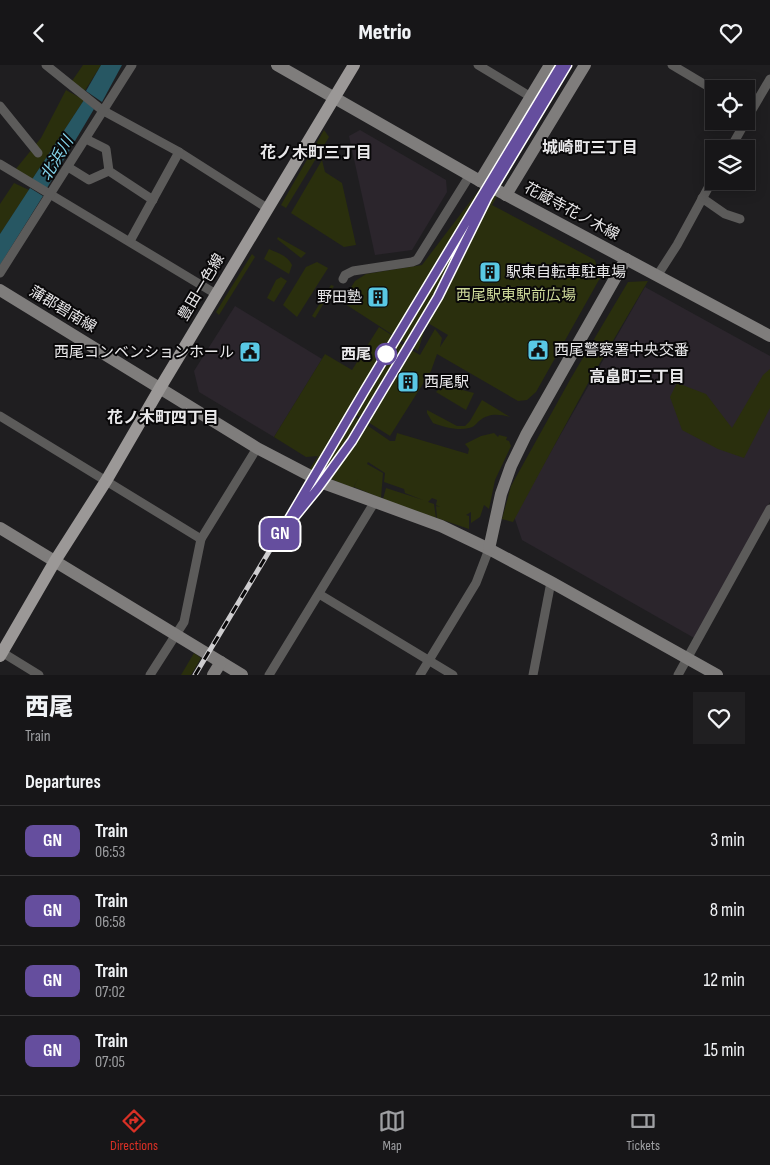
<!DOCTYPE html>
<html lang="en">
<head>
<meta charset="utf-8">
<style>
  :root { --surface:#171618; --page:#201f21; --text:#f1f3f6; --muted:#9e9fa2; --line:#363537; --accent:#d93025 }
  body { margin:0; font-family:"Sofia Sans Condensed","Noto Sans JP",sans-serif; background:var(--page); color:var(--text); height:100vh; display:flex; flex-direction:column; font-size:19px; white-space:nowrap }
  * { box-sizing:border-box; margin:0 }
  p { font-size:16px; color:var(--muted) }
  .icon { flex:none; width:28px; height:28px; fill:none; stroke:currentColor; stroke-width:2; stroke-linecap:round; stroke-linejoin:round }
  .map { position:relative; height:610px; overflow:hidden }
  .details { display:flex; flex-direction:column; background:var(--surface); flex:1 }
  .details>* { flex:none }
  .badge { padding:0 10px; border-radius:8px; font-size:18px; line-height:32px }
  .buttons { position:absolute; left:705px; top:15px; display:grid; gap:10px }
  .buttons a { display:grid; place-items:center; width:50px; height:50px; border-radius:0px; background:var(--surface); box-shadow:0 2px 12px #0003,0 0 0 1px var(--line); font-size:25px }
  .map>.badge { position:absolute; translate:-50% -50%; box-shadow:0 0 0 2px #fff }
  h2 { padding:0 25px; font-size:19px; line-height:45px }
  .round { display:grid; place-items:center; flex:none; width:52px; height:52px; border-radius:0px; background:var(--page) }
  .headline { display:flex; align-items:center; justify-content:space-between; height:85px; padding:0 25px }
  h1 { font-size:24px; font-weight:800; line-height:38px }
  ul { padding:0; list-style:none }
  li { display:flex; align-items:center; gap:15px; height:70px; padding:0 25px; border-top:1px solid var(--line) }
  li div { flex:1 }
  li b { display:block; font-size:19px }
  li em { font-style:normal }
  li .badge { min-width:55px; font-weight:700; text-align:center }
  header { display:flex; justify-content:space-between; align-items:center; height:65px; padding:0 25px; background:var(--surface); font-size:22px; font-weight:800 }
  .menu { display:flex; justify-content:space-around; align-items:center; height:70px; border-top:1px solid var(--line); background:var(--surface); font-size:14px; color:var(--muted) }
  .menu a { display:grid; justify-items:center; gap:2px }
  .menu .current { color:var(--accent) }
  .map>svg:first-child { display:block }
</style>
</head>
<body>
<header><svg class="icon" aria-label="back" viewBox="0 0 24 24"><path d="M15 5l-7 7 7 7"/></svg>Metrio<svg class="icon" aria-label="heart" viewBox="0 0 24 24"><path d="M12 20l-8-8c-3-5 5-10 8-4 3-6 11-1 8 4z"/></svg></header>
<div class="map">
<svg width="770" height="610" viewBox="0 0 770 610">
  <rect width="100%" height="100%" fill="#1f1e20"/>
  <!-- built -->
  <g fill="#2b252c">
    <polygon points="360,65 446,115 447,127 412,185 375,190 349,71"/>
    <polygon points="645,222 770,291 770,437 696,574 522,475 514,451"/>
    <polygon points="235,241 322,294 274,372 199,327 194,306"/>
  </g>
  <!-- green -->
  <g fill="#2a2f0d">
    <polygon points="83,0 101,0 84,27 72,16"/>
    <polygon points="66,25 84,35 31,116 15,105 41,73"/>
    <polygon points="324,65 329,72 286,143 281,140"/>
    <polygon points="322,95 325,107 342,118 356,180 344,182 291,148"/>
    <polygon points="14,118 29,125 0,169 0,139"/>
    <polygon points="482,121 498,130 492,140 595,195 600,213 536,327 527,335 518,336 437,289 431,306 390,371 349,345 392,274 420,290 435,264 442,273 440,282 448,270 428,258 476,164 439,219 418,286 342,237 355,216 366,209 422,200"/>
    <polygon points="278,172 306,188 301,193 277,174"/>
    <path d="M269,184C278,188 288,191 292,200L289,209L264,194Z"/>
    <polygon points="252,189 255,192 219,250 216,247"/>
    <polygon points="317,197 328,203 297,252 283,240 306,202"/>
    <polygon points="281,212 287,216 274,237 267,233 276,215"/>
    <polygon points="648,216 587,320 513,457 502,454 511,421 571,313 628,217"/>
    <polygon points="331,220 334,221 315,253 312,251"/>
    <polygon points="379,262 393,271 325,381 348,347 390,376 395,376 397,368 468,389 469,384 465,379 481,371 494,368 498,372 499,370 507,372 506,375 509,376 511,381 495,415 489,444 484,440 480,452 471,458 471,447 466,450 469,451 469,464 437,453 436,441 440,442 436,440 437,435 432,433 428,437 434,439 436,453 383,434 386,423 423,435 405,428 404,424 384,417 385,408 368,397 367,399 383,408 381,433 354,422 358,414 353,423 309,405 318,391 306,392 274,372 325,289 352,305"/>
    <polygon points="770,304 770,343 744,393 718,384 682,365 670,332 677,318 706,329 732,363 763,310"/>
    <polygon points="447,321 474,328 466,345 436,327 440,323"/>
    <path d="M482,335L510,352C498,349 489,348 479,356C476,359 474,362 469,363C458,366 444,362 433,358L427,348V345L457,361H465L470,356Z"/>
    <polygon points="194,588 201,593 191,610 181,610"/>
  </g>
  <!-- water -->
  <g fill="#275763">
    <polygon points="101,0 122,0 102,37 86,26"/>
    <polygon points="84,35 94,44 47,123 31,116"/>
    <polygon points="30,123 43,131 0,200 0,169"/>
  </g>
  <g fill="none" stroke-linecap="round" stroke-linejoin="round">
    <!-- street -->
    <g stroke="#5c5b5a" stroke-width="9">
      <polyline points="46,0 102,45 179,87 267,143"/>
      <polyline points="478,0 531,32"/>
      <polyline points="672,0 714,25"/>
      <polyline points="0,41 38,88"/>
      <polyline points="746,55 770,14"/>
      <polyline points="86,74 106,84 109,106 153,135"/>
      <polyline points="730,84 746,56"/>
      <polyline points="0,99 216,229"/>
      <polyline points="68,102 89,115 109,106"/>
      <polyline points="702,133 725,149 740,154"/>
      <polyline points="130,176 179,87"/>
      <polyline points="0,208 132,0"/>
      <polyline points="657,211 677,180 714,112"/>
      <polyline points="343,214 345,210 353,206 412,197 417,195 470,110"/>
      <polyline points="0,351 201,474"/>
      <polyline points="319,529 453,610"/>
      <polyline points="0,586 39,610"/>
      <polyline points="150,610 184,557 201,474 257,383"/>
      <polyline points="269,610 374,438"/>
      <polyline points="420,610 476,518 489,484"/>
      <polyline points="533,610 551,517"/>
      <polyline points="678,610 770,444"/>
    </g>
    <!-- secondary -->
    <g stroke="#7f7d7c" stroke-width="12">
      <polyline points="277,0 480,116 770,271"/>
      <polyline points="480,116 550,0"/>
      <polyline points="506,130 585,0"/>
      <polyline points="0,225 257,383 326,419 441,461 489,484 551,517 717,610"/>
      <polyline points="0,463 242,610"/>
      <polyline points="489,484 501,429 511,401 526,370 626,194"/>
      <polyline points="213,610 221,597"/>
    </g>
    <!-- primary -->
    <polyline stroke="#9b9897" stroke-width="12" points="0,591 55,496 106,416 160,323 354,0"/>
    <!-- rail casing -->
    <g stroke="#cecdcf" stroke-width="5">
      <g id="rail">
        <polyline points="302,441 333,403 352,376 438,232 485,138"/>
        <polyline points="195,610 561,0"/>
      </g>
    </g>
    <!-- rail -->
    <use href="#rail" stroke="#090809" stroke-width="3" stroke-dasharray="9" stroke-linecap="butt"/>
  </g>
  <g fill="none" stroke-linecap="round" stroke-linejoin="round">
    <!-- line casing -->
    <g stroke="#fff" stroke-width="11">
      <polyline id="line" points="561,0 365,325 279,471 318,423 352,376 438,232 487,133 567,0"/>
    </g>
    <!-- line -->
    <use href="#line" stroke="#654e9e" stroke-width="8"/>
  </g>
  <!-- icons -->
  <defs>
    <g id="building-square" transform="scale(1.125)"><rect x="-9" y="-9" width="18" height="18" rx="4" fill="#59c8e4" stroke="#090809"/><path d="M-4-6H4V6H1V3H-1V6H-4ZM-2.5-4.3h1.7v1.8h-1.7ZM.8-4.3h1.7v1.8H.8ZM-2.5-1h1.7V.8h-1.7ZM.8-1h1.7V.8H.8Z" fill="#111"/></g>
    <g id="civic-square" transform="scale(1.125)"><rect x="-9" y="-9" width="18" height="18" rx="4" fill="#59c8e4" stroke="#090809"/><path d="M-.6-6.5H3V-4.5H.6V-3L4-1V1h2V6H-6V1h2V-1L-.6-3ZM-1.2 2.5V6h2.4V2.5Z" fill="#111"/></g>
  </defs>
  <g fill-rule="evenodd">
    <use href="#building-square" x="490" y="207"/>
    <use href="#building-square" x="378" y="232"/>
    <use href="#civic-square" x="538" y="285"/>
    <use href="#civic-square" x="250" y="287"/>
    <use href="#building-square" x="408" y="317"/>
  </g>
  <!-- markers -->
  <circle fill="#fff" stroke="#654e9e" stroke-width="2.5" cx="386" cy="289" r="10"/>
  <g text-anchor="middle" stroke-width="4" stroke-linejoin="round" paint-order="stroke">
    <!-- street labels -->
    <g font-size="15" fill="#e9e8ea" stroke="#090809">
      <text transform="translate(572 146) rotate(28)" y="5">花蔵寺花ノ木線</text>
      <text transform="translate(201 222) rotate(-59)" y="5">豊田一色線</text>
      <text transform="translate(63 244) rotate(31)" y="5">蒲郡碧南線</text>
    </g>
    <!-- poi labels -->
    <g font-size="15" fill="#e9e8ea" stroke="#090809" text-anchor="start">
      <text x="506" y="212">駅東自転車駐車場</text>
      <text x="362" y="237" text-anchor="end">野田塾</text>
      <text x="554" y="290">西尾警察署中央交番</text>
      <text x="234" y="292" text-anchor="end">西尾コンベンションホール</text>
      <text x="424" y="322">西尾駅</text>
    </g>
    <!-- park labels -->
    <g font-size="15" fill="#cdd999" stroke="#090809">
      <text x="516" y="235">西尾駅東駅前広場</text>
    </g>
    <!-- stop labels -->
    <g font-size="15" font-weight="bold" fill="#e9e8ea" stroke="#090809" text-anchor="end">
      <text x="371" y="294">西尾</text>
    </g>
    <!-- neighbourhood labels -->
    <g font-size="16" font-weight="bold" fill="#e9e8ea" stroke="#090809">
      <text x="590" y="88">城崎町三丁目</text>
      <text x="316" y="93">花ノ木町三丁目</text>
      <text x="637" y="317">高畠町三丁目</text>
      <text x="163" y="358">花ノ木町四丁目</text>
    </g>
    <!-- water labels -->
    <g font-size="16" font-style="italic" fill="#85d5ec" stroke="#090809">
      <text transform="translate(56 93) rotate(-59)" y="6">北浜川</text>
    </g>
  </g>
</svg>
<div class="buttons">
<a><svg class="icon" aria-label="locate" viewBox="0 0 24 24"><circle cx="12" cy="12" r="6"/><path d="M12 2v4M12 18v4M2 12h4M18 12h4"/></svg></a>
<a><svg class="icon" aria-label="layers" viewBox="0 0 24 24"><path d="M12 4l9 5-9 5-9-5zM3 14l9 5 9-5"/></svg></a>
</div>
<b class="badge" style="left:280px;top:469px;background:#654e9e;color:#fff">GN</b>
</div>
<section class="details">
<div class="headline"><div><h1>西尾</h1><p>Train</p></div><a class="round"><svg class="icon" aria-label="heart" viewBox="0 0 24 24"><path d="M12 20l-8-8c-3-5 5-10 8-4 3-6 11-1 8 4z"/></svg></a></div>
<h2>Departures</h2>
<ul>
<li><span class="badge" style="background:#654e9e;color:#fff">GN</span><div><b>Train</b><p>06:53</p></div><em>3 min</em></li>
<li><span class="badge" style="background:#654e9e;color:#fff">GN</span><div><b>Train</b><p>06:58</p></div><em>8 min</em></li>
<li><span class="badge" style="background:#654e9e;color:#fff">GN</span><div><b>Train</b><p>07:02</p></div><em>12 min</em></li>
<li><span class="badge" style="background:#654e9e;color:#fff">GN</span><div><b>Train</b><p>07:05</p></div><em>15 min</em></li>
</ul>
</section>
<nav class="menu">
<a class="current"><svg class="icon" aria-label="directions" viewBox="0 0 24 24"><path d="M12 3l9 9-9 9-9-9zM9 14v-3h6M13 9l2 2-2 2"/></svg>Directions</a>
<a><svg class="icon" aria-label="map" viewBox="0 0 24 24"><path d="M3 6l6-2 6 2 6-2v14l-6 2-6-2-6 2zM9 4v14M15 6v14"/></svg>Map</a>
<a><svg class="icon" aria-label="tickets" viewBox="0 0 24 24"><path d="M3 7h18v10H3zM15 7v10"/></svg>Tickets</a>
</nav>
</body>
</html>
